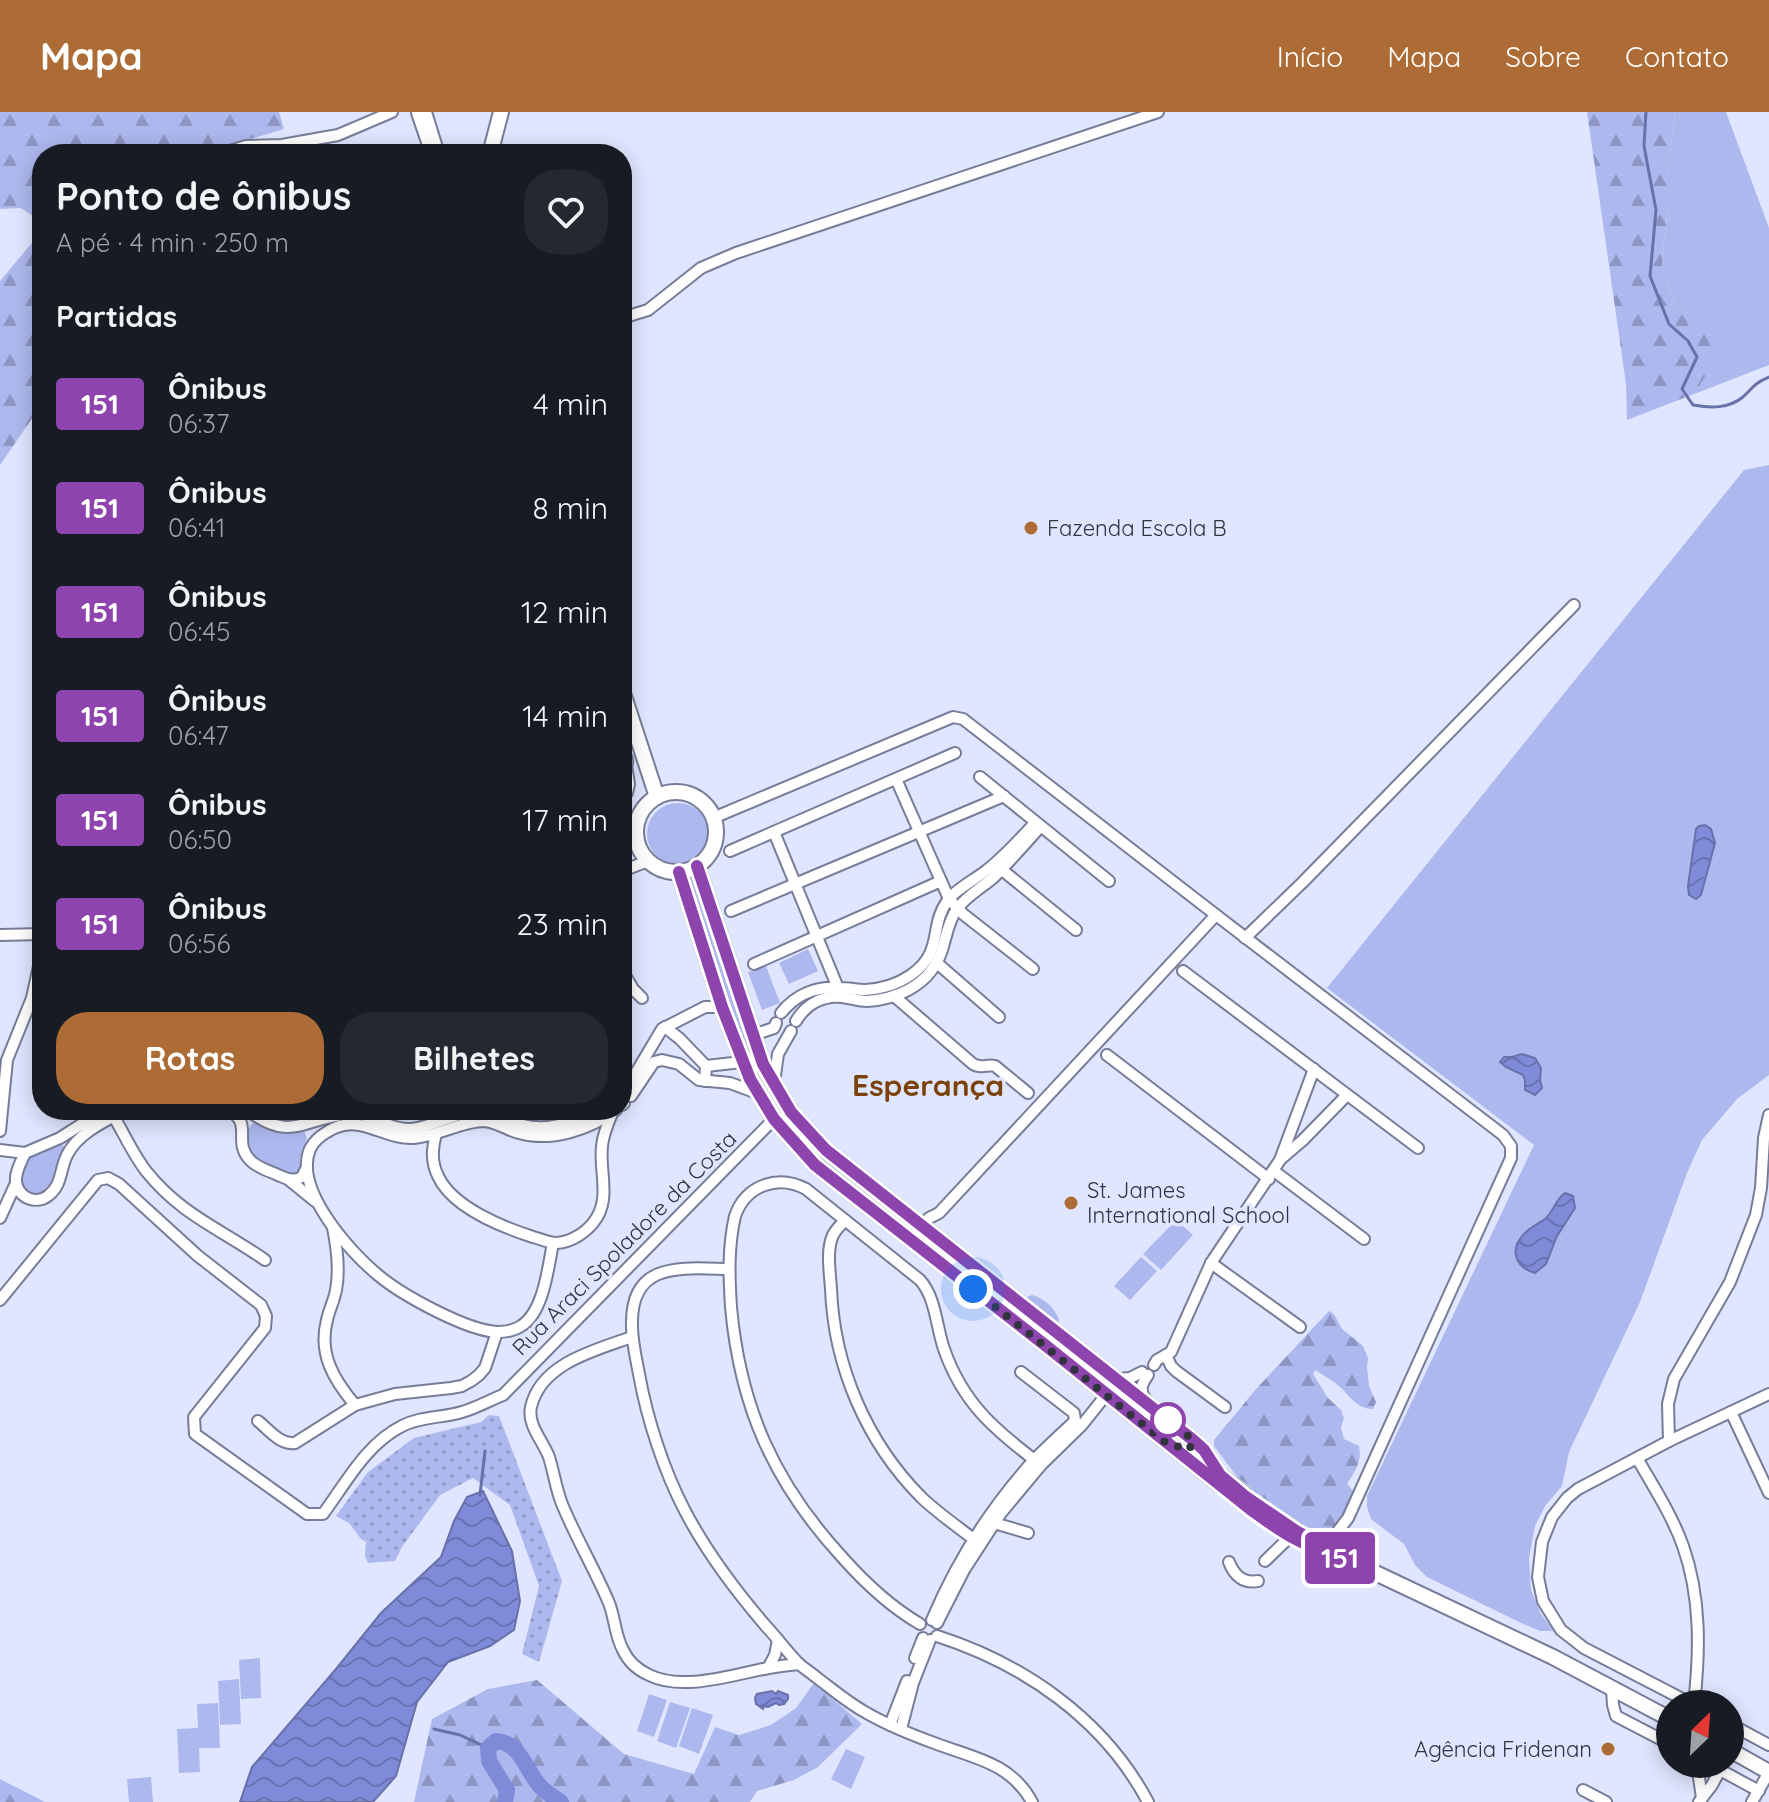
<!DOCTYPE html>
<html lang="pt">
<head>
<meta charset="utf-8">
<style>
  :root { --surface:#171b24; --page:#242831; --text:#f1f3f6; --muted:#9ea1a6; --accent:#ad6c36 }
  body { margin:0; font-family:Quicksand,sans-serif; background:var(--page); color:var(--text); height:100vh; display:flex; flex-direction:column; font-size:30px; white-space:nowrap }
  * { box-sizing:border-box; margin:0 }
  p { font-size:26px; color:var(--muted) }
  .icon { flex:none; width:44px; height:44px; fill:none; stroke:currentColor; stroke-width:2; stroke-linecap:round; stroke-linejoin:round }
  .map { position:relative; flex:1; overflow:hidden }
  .panel { position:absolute; left:32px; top:32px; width:600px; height:976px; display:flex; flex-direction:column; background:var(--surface); border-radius:32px; box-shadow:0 4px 20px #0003 }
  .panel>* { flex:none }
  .badge { padding:0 16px; border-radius:6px; font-size:28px; line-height:52px }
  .needle { width:52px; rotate:25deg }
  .buttons { position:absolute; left:1656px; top:1578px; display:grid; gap:16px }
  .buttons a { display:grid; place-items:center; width:88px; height:88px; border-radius:50%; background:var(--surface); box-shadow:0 4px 20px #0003; font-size:40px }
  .you { position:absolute; width:40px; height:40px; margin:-20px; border:6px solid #fff; border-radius:50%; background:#1a73e8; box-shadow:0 0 0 12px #1a73e833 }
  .map>.badge { position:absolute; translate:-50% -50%; box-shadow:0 0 0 4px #fff }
  h2 { padding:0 24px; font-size:30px; line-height:72px }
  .round { display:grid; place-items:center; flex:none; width:84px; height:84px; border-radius:32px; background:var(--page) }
  .head { display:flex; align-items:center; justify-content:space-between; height:136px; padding:0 24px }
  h1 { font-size:38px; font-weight:700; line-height:60px }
  .button { display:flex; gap:16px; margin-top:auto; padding:16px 24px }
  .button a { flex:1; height:92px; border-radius:32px; background:var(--accent); color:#fff; font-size:32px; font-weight:700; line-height:92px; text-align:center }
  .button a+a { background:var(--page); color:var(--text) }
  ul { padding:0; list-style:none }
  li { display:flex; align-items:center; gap:24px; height:104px; padding:0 24px }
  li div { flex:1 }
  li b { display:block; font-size:30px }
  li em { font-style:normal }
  li .badge { min-width:88px; font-weight:700; text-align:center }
  header { display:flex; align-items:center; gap:48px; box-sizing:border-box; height:112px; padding:0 40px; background:var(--accent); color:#fff }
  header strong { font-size:38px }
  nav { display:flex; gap:44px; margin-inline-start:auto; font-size:28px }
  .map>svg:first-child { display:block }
</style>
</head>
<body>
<header>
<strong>Mapa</strong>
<nav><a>Início</a><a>Mapa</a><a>Sobre</a><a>Contato</a></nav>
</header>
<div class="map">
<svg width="1769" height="1690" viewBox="0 0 1769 1690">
  <defs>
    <pattern id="forest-firs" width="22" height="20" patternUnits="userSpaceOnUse" patternTransform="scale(2)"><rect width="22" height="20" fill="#adb8ee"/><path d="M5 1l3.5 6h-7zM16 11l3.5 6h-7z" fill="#8d96c2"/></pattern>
    <pattern id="park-dots" width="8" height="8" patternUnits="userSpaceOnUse" patternTransform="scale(2)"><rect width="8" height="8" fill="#adb8ee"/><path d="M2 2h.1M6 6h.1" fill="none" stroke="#8d96c2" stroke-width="1.8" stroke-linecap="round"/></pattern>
    <pattern id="water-waves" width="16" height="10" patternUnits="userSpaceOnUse" patternTransform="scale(2)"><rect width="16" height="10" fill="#7f8bd8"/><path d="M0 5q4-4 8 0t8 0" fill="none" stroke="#6972b1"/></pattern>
  </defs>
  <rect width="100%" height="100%" fill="#e0e6ff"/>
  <!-- green -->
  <g fill="#adb8ee">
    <polygon points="1675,0 1726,0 1769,116 1769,253 1702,279 1700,272 1703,265 1690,202 1676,195 1663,160 1662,147 1668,96 1668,61"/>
    <polygon points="1769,353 1769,963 1737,987 1702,1028 1687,1061 1640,1190 1569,1340 1562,1374 1545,1394 1535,1414 1529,1446 1531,1478 1541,1502 1554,1519 1540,1519 1519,1510 1427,1465 1415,1453 1404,1432 1371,1407 1367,1395 1367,1384 1534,1033 1327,876 1744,358"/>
    <circle cx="678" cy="722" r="31"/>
    <polygon points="688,763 694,763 698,769 750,939 748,943 744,943"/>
    <polygon points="808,837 818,859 789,872 779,851"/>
    <polygon points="766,854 780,891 762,898 748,860"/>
    <polygon points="751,954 754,955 769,984 837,1053 913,1116 910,1122 828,1057 775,1000"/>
    <path d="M253,1011L285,1021L295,1018L304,1019L307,1026L300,1047V1060L291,1064C280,1060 268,1057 258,1052C243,1042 241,1023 253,1011Z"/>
    <path d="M59,1031L64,1034L65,1038C62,1044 59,1049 57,1055C56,1062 56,1068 52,1074C43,1088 21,1085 20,1067C20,1059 24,1050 26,1042Z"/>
    <polygon points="1176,1108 1193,1123 1161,1158 1143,1142"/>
    <polygon points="1141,1145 1157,1159 1130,1188 1114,1174"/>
    <path d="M1032,1183C1044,1186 1055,1196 1059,1208L1058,1211L1025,1186Z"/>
    <polygon points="1055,1225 1187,1330 1186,1333 1181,1334 1052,1230"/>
    <polygon points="260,1546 261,1586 241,1587 239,1548"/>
    <polygon points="239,1567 241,1612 220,1613 218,1569"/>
    <polygon points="649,1582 667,1588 654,1625 637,1619"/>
    <polygon points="670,1590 690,1596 676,1636 657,1629"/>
    <polygon points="218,1591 220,1636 199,1636 200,1660 179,1661 177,1617 198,1616 197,1592"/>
    <polygon points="692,1596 713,1603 699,1642 679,1634"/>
    <polygon points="846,1637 865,1645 851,1677 831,1667"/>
    <polygon points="151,1665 153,1690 129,1690 127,1667"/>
  </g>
  <!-- forest -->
  <g fill="url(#forest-firs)">
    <polygon points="0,0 279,0 284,17 200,42 42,42 42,110 21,96 0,97"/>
    <polygon points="1587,0 1675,0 1668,61 1668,96 1662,147 1663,160 1676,195 1702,208 1716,227 1718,237 1716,249 1700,272 1702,279 1627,308 1626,272"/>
    <polygon points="42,119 42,292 0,353 0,169"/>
    <path d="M1329,1199L1334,1202L1342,1217L1363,1234L1368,1246L1367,1255L1369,1274L1376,1290L1373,1297C1357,1297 1350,1284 1339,1274C1332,1268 1323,1263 1315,1258L1313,1262L1328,1286L1341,1298L1344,1306L1341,1315L1344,1327L1359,1334C1362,1351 1355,1359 1347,1372L1355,1381L1340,1411L1331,1419H1314L1292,1409L1265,1390L1248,1373L1238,1366L1214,1334V1328L1256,1277Z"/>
    <polygon points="537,1568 624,1642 694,1662 715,1615 739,1623 771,1613 796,1596 814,1571 862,1612 818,1655 794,1668 757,1679 750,1690 414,1690 432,1607 488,1577"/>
    <polygon points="0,1667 45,1690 0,1690"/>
  </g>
  <!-- park -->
  <polygon fill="url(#park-dots)" points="489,1303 499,1304 562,1469 539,1550 522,1542 539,1474 510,1393 473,1366 440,1383 402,1435 395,1449 368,1451 365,1444 366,1430 361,1427 349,1411 336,1404 368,1360 414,1326 481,1310"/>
  <!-- water -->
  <g fill="url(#water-waves)" stroke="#6871aa" stroke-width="2">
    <polygon points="1705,713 1711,717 1715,731 1701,783 1696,787 1689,783 1688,774 1696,717 1699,714"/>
    <polygon points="1522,942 1535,946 1541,956 1540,968 1542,976 1535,983 1525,978 1525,968 1523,963 1506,955 1500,950 1504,945 1512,945"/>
    <path d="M1565,1081L1573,1084L1575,1096L1557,1124L1546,1152L1535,1161C1515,1155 1509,1138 1524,1122C1530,1115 1538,1112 1545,1107C1554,1099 1555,1088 1565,1081Z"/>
    <polygon points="483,1379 512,1439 520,1489 514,1518 490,1534 448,1550 417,1590 396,1664 373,1690 240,1690 252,1655 336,1557 381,1501 441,1445 454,1409 467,1385"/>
    <polygon points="772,1579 776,1582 778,1579 788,1583 788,1587 784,1592 779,1593 776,1591 768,1595 764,1594 763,1597 756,1592 755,1586 757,1582"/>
  </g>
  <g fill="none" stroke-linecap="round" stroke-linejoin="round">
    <!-- stream -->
    <g stroke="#6871aa" stroke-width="3">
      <path d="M1646,0L1644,34L1656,98L1650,164L1669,212L1688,229L1697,245L1682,277L1693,293C1711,296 1728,297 1743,285C1755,274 1753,272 1769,265"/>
      <polyline points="480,1383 485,1339"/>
      <polyline points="434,1617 460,1623 488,1636"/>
    </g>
    <!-- river -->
    <path stroke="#7f8bd8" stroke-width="16" d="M505,1690L507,1678L489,1649L488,1636L496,1629C518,1630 525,1654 536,1669C542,1678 551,1684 561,1690"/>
    <!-- street casing -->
    <g stroke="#777d98" stroke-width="14">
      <g id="street">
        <polyline points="426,0 439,42"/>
        <polyline points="417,1 431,42"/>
        <polyline points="220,42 246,34 282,33 338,23 392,0"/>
        <polyline points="622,206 648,198 701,156 736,141 1158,0"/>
        <path d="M622,640C628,645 629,651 624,657"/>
        <polyline points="626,653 629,672 627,681"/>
        <polyline points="980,665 1109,769"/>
        <polyline points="896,667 949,787 963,802 1033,857"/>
        <polyline points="713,706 953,605 963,607 1216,803"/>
        <polyline points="774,720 840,881"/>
        <polyline points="622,731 636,725"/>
        <polyline points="730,739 955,641"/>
        <polyline points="996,753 1076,818"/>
        <polyline points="622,759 648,749"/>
        <polyline points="731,799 1004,684"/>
        <polyline points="0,823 42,822"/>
        <polyline points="1245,826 1303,770 1574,493"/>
        <polyline points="937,851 999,905"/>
        <polyline points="754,852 941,769"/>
        <polyline points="622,858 633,877 642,886"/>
        <polyline points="1183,859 1418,1036"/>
        <path d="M894,884L973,952C981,957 987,952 995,954L1028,981"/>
        <path d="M781,901C796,882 817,874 840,876C849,876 857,878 865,878C881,877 898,872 911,863C945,839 928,815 948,788C956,777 976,767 987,758C1005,744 1020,727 1035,711"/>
        <path d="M796,909C806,892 823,883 842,885C851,886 858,889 867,889C881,888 895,885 908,878C927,868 939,852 944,831C947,820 950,806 957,797C966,784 983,775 994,765C1010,749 1025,732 1040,715"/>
        <polyline points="665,915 680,927 706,954 705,969"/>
        <polyline points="753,923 774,916 776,911"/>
        <polyline points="1107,943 1269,1067"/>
        <polyline points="706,954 742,950"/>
        <polyline points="774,970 778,942 791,919"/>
        <polyline points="623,978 634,964 662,917 705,895 722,895"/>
        <polyline points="631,984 654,950 662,948 679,952 699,968 730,971 757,981"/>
        <polyline points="622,993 624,991"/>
        <path d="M104,998L60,1026L25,1041C21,1050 15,1060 16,1070C19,1087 37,1093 49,1083C62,1073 60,1057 67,1043C78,1021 105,1009 126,998"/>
        <path d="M229,998C254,1013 232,1029 250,1048C256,1055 269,1059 278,1063C287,1067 293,1070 302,1065L307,1055"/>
        <path d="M248,998C291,1033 308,1003 352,1002C373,1002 389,1018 411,1017C434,1015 458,998 482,1000C496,1001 509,1009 523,1013C549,1020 576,1010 599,998"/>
        <path d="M111,1000C123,1019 132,1041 146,1059C181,1103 221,1117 265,1148"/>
        <polyline points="0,1019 7,948 32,886 39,854"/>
        <path d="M436,1022C432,1037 431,1050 438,1064C452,1095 502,1115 533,1125C541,1127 549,1131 557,1131C571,1130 585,1121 593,1111C612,1088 599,1061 602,1034C603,1022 608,1011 613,999"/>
        <polyline points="0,1038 25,1041"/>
        <polyline points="1282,1046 1303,1028 1347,983"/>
        <polyline points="1274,1059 1364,1127"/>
        <polyline points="288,1067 315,1089"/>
        <polyline points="0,1106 16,1071"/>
        <path d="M845,1108C841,1113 836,1117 833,1123C826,1138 830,1161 831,1177C834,1255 867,1331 922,1386C940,1403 961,1417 980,1432"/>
        <path d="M333,1116C337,1136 340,1158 336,1178C334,1189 329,1198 327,1208C318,1242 334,1268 355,1293"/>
        <polyline points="911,1129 929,1106 939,1101 1216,803 1503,1023 1511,1034 1511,1046 1348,1406 1323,1439"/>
        <path d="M553,1131C548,1155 544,1200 521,1214C515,1218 505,1220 498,1220C467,1219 402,1183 378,1163C350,1140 293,1077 310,1037C314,1029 320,1024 327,1020C360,999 382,1028 414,1026C438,1024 462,1009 484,1009C497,1010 507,1018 519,1021C551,1030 589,1018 616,998"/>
        <polyline points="1211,1151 1300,1215"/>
        <path d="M728,1157C681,1156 630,1149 632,1214C632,1230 636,1246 639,1262C647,1307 664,1359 685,1399C707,1441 735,1478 765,1513C776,1525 786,1538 797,1550C802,1555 810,1560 816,1565C832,1577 847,1590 865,1600C887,1613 912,1623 937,1632C974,1646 1011,1651 1032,1690"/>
        <path d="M0,1188L98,1068L108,1066L119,1072L198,1144L261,1193L266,1204L265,1216L194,1305L195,1322L307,1402H323C346,1371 366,1332 402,1314C421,1304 443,1306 462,1300C476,1296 490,1288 503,1283L774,1007"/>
        <path d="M632,1225C596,1238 541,1251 531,1295C527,1313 543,1329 549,1345C554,1361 556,1377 562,1392C576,1426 595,1458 609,1491C615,1506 615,1524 623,1538C628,1549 638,1558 649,1563C684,1580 733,1562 769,1556C779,1554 789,1553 799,1552"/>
        <polyline points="1166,1243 1171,1254 1176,1259 1225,1295"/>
        <polyline points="1154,1253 1157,1248 1171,1240 1211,1151 1280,1048 1314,957"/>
        <polyline points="1118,1267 1130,1266 1142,1260"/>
        <path d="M1146,1288C1139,1278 1141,1273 1148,1263"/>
        <polyline points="1731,1300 1769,1381"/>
        <path d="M258,1309C269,1318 280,1333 295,1331L355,1293L395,1282L451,1276L462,1274L471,1269L479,1263L485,1256L497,1220"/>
        <polyline points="1669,1329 1668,1292 1674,1267 1730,1170 1756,1103 1761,1076 1764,1026 1769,1003"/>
        <path d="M1637,1346C1653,1374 1672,1403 1683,1434C1701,1485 1700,1539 1694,1592"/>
        <polyline points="994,1411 1028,1421"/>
        <polyline points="1265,1449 1296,1419"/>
        <path d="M1229,1450C1234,1463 1243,1472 1258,1469"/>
        <path d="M932,1508C957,1449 992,1394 1035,1347C1048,1334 1062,1321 1075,1309L1074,1301L1021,1260"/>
        <polyline points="937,1511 964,1458 1001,1401 1041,1353 1082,1313 1106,1283"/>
        <path d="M920,1512C891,1495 865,1471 842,1445C774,1371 740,1295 731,1195C729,1164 728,1135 735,1104C746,1073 778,1062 806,1077L920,1168C936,1186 936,1214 944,1237C963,1292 996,1319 1041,1353"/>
        <path d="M937,1524C1024,1552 1104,1607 1148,1690"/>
        <polyline points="915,1546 923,1526"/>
        <polyline points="768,1556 775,1543 778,1528"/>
        <polyline points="1612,1577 1613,1593 1616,1604 1670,1632"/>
        <polyline points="1692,1592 1584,1536 1561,1518 1543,1489 1538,1465 1542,1430 1552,1405 1567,1386 1578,1377 1669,1329 1769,1282"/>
        <polyline points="1730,1612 1769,1633"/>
        <polyline points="890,1613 907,1569"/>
        <polyline points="901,1617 913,1571 930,1528"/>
        <polyline points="1697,1652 1702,1686"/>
        <polyline points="1709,1652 1759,1679"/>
        <polyline points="1583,1678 1606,1690"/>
        <polyline points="1699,1690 1712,1673 1722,1654"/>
        <polyline points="1752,1690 1769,1660"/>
      </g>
    </g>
    <!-- secondary casing -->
    <g stroke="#777d98" stroke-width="18">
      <g id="secondary">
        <polyline points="490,42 501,0"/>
        <polyline points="622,578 657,685"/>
        <circle cx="676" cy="720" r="40"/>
        <polyline points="697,754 763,952 791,1000 826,1038 1193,1328 1204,1338 1220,1363 1265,1400 1296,1419 1346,1447 1553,1545 1670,1607"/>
        <polyline points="679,760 722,895 750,967 774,1007 815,1053 1045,1233 1220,1373"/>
        <polyline points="1730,1638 1769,1660"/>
      </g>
    </g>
    <!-- street -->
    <use href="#street" stroke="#fff" stroke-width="10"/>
    <!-- secondary -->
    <use href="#secondary" stroke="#fff" stroke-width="14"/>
  </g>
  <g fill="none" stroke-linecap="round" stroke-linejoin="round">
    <!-- line casing -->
    <g stroke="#fff" stroke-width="18">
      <path id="line" d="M679,760L722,895L750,967L774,1007L815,1053L1045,1233L1254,1400C1286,1423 1307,1436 1346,1447L1296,1419L1246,1385L1220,1363L1204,1338L1193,1328L826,1038L791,1000L763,952L697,754"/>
    </g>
    <!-- line -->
    <use href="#line" stroke="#8e44ad" stroke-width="12"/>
    <!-- walk -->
    <polyline stroke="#31333f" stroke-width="8" stroke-dasharray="0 14.4" points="973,1177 1165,1330 1188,1338 1192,1333 1193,1328 1168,1308"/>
  </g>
  <!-- markers -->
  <g fill="#ad6c36" stroke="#e0e6ff" stroke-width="3">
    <circle cx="1031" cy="416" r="8"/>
    <circle cx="1071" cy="1091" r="8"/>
    <circle cx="1608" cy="1637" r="8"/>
  </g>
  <circle fill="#fff" stroke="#8e44ad" stroke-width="4" cx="1168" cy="1308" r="16"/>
  <g text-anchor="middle" stroke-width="7" stroke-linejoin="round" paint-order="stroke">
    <!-- poi labels -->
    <g font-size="22" fill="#31333f" stroke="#e0e6ff" text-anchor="start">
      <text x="1047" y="424">Fazenda Escola B</text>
      <text x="1087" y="1086">St. James<tspan x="1087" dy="25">International School</tspan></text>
      <text x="1592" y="1645" text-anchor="end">Agência Fridenan</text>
    </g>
    <!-- street labels -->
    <g font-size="22" fill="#31333f" stroke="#e0e6ff">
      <text transform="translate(624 1131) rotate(-45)" y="8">Rua Araci Spoladore da Costa</text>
    </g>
    <!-- district labels -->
    <g font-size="30" font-weight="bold" fill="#7b420a" stroke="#e0e6ff">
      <text x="928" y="984">Esperança</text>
    </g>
  </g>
</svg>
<div class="buttons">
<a><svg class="needle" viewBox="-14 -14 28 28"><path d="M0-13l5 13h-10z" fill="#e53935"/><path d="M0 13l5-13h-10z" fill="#9ea1a6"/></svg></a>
</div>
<div class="you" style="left:973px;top:1177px"></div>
<b class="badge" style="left:1340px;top:1446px;background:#8e44ad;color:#fff">151</b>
<section class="panel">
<div class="head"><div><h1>Ponto de ônibus</h1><p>A pé · 4 min · 250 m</p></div><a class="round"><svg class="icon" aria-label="heart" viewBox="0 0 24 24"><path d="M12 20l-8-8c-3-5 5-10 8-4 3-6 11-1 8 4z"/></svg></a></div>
<h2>Partidas</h2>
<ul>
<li><span class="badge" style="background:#8e44ad;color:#fff">151</span><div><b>Ônibus</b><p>06:37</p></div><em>4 min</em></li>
<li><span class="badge" style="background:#8e44ad;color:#fff">151</span><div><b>Ônibus</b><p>06:41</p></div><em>8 min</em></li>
<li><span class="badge" style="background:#8e44ad;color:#fff">151</span><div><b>Ônibus</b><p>06:45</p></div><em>12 min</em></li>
<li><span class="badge" style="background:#8e44ad;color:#fff">151</span><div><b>Ônibus</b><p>06:47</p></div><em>14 min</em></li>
<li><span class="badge" style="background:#8e44ad;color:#fff">151</span><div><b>Ônibus</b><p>06:50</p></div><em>17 min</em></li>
<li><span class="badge" style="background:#8e44ad;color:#fff">151</span><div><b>Ônibus</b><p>06:56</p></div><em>23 min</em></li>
</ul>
<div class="button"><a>Rotas</a><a>Bilhetes</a></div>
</section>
</div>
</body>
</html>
